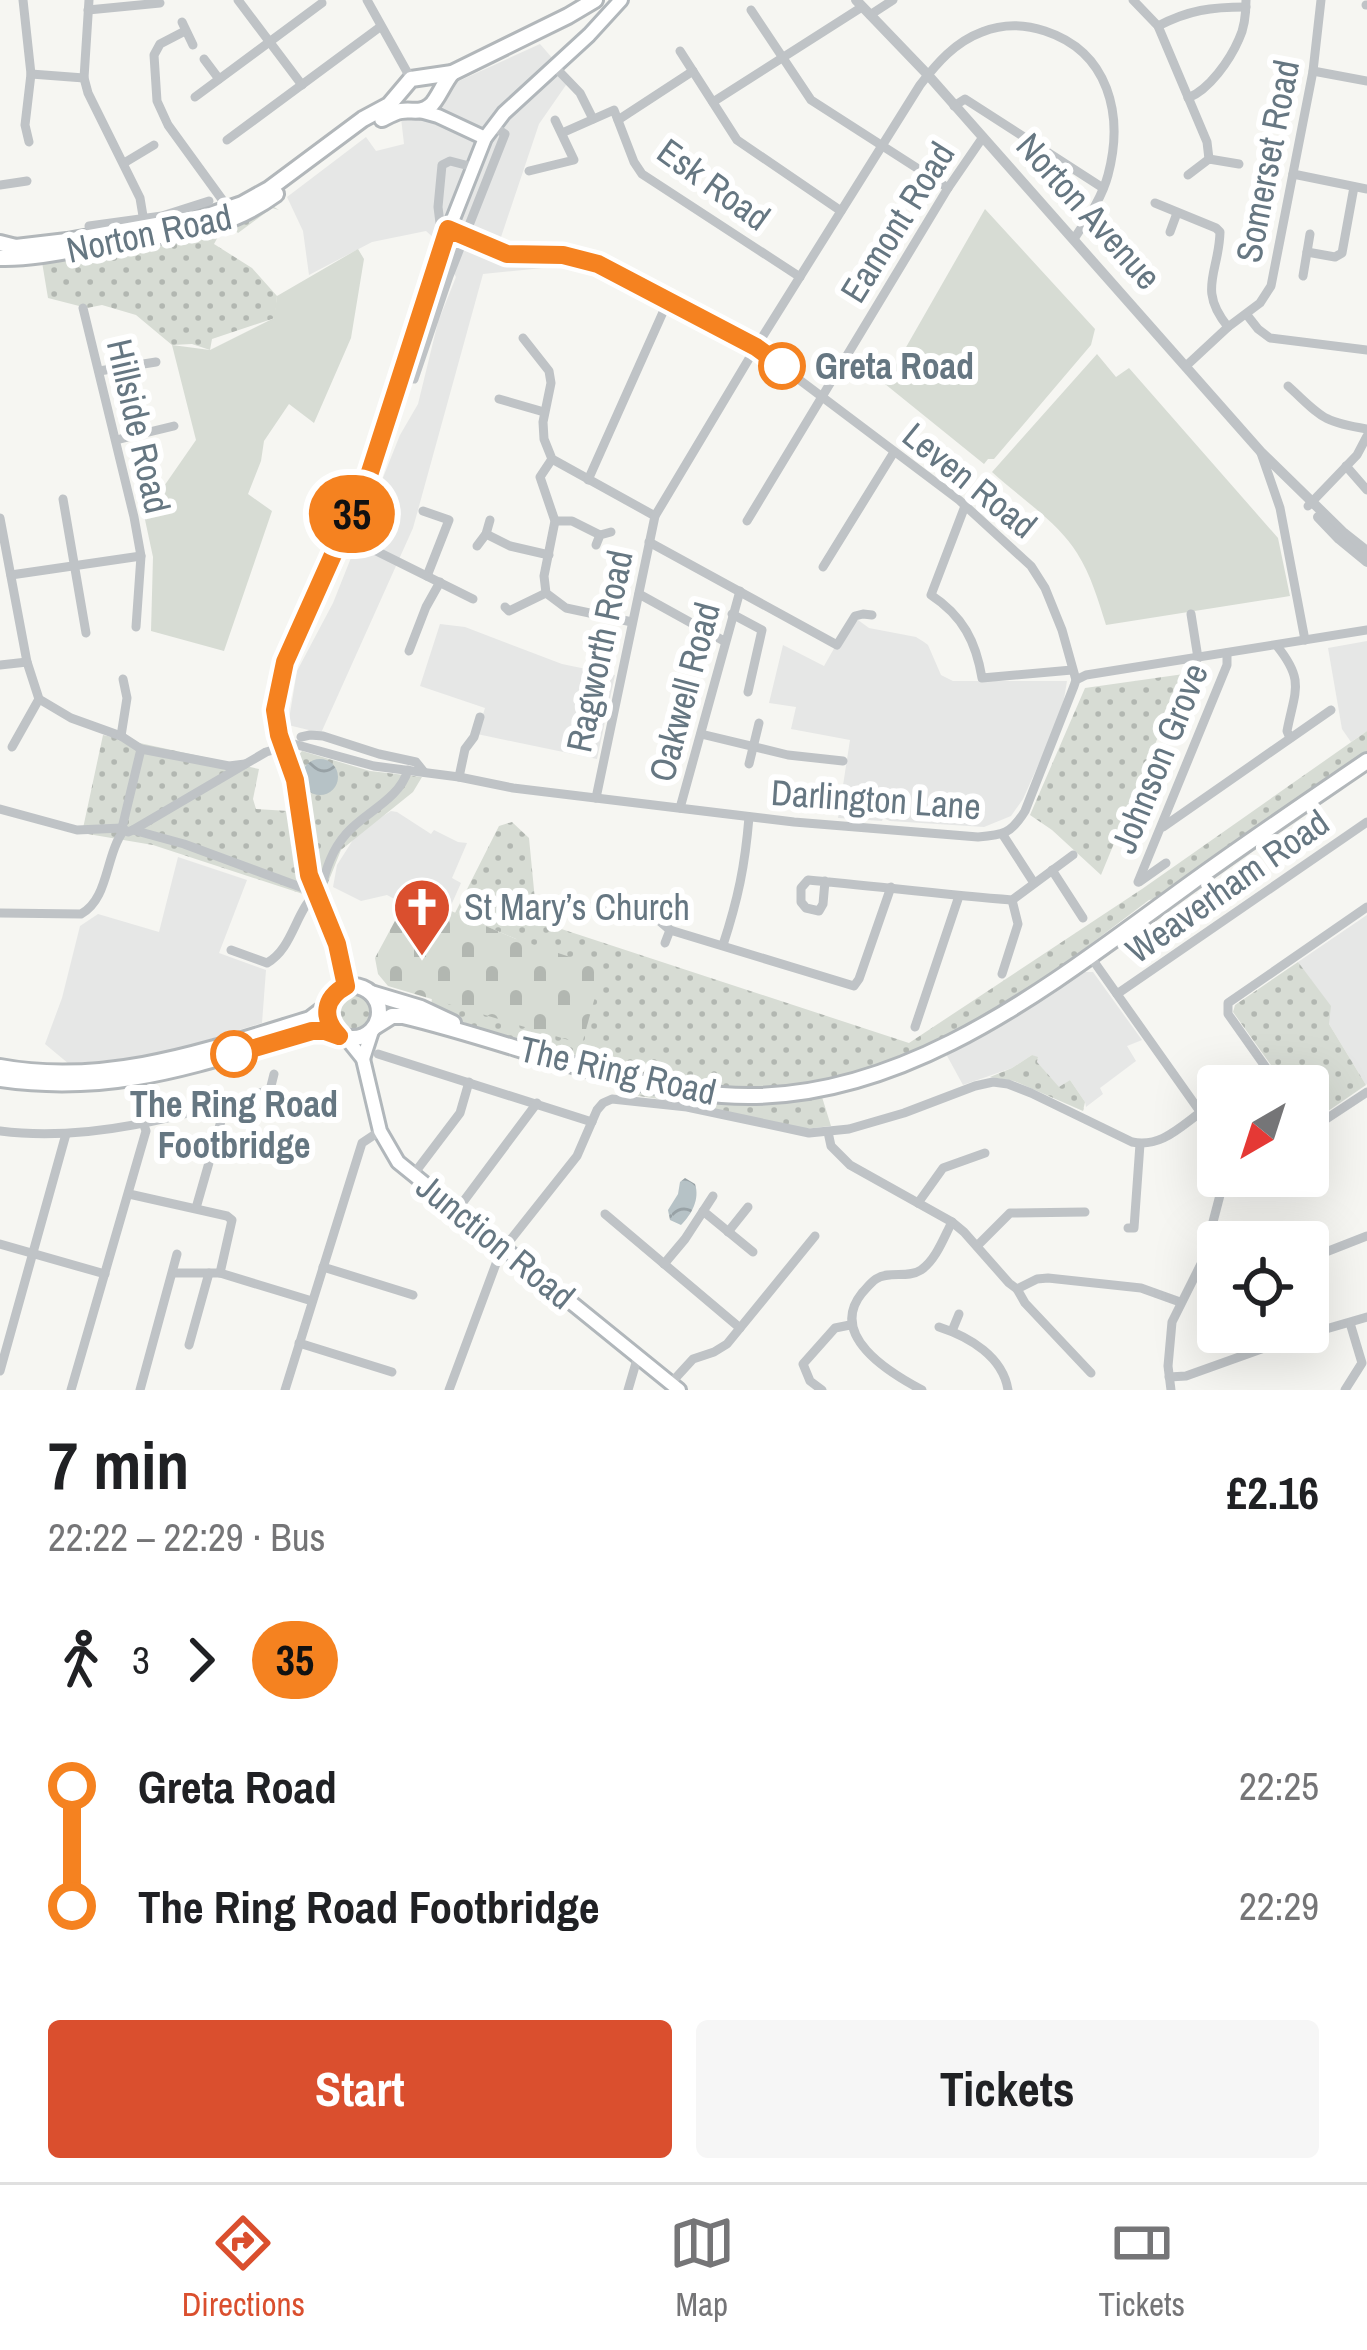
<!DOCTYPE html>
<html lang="en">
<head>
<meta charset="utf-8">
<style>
  :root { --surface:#fff; --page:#f6f6f6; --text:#202124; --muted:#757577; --line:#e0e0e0; --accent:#da4f2e }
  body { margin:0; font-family:"Archivo Narrow",sans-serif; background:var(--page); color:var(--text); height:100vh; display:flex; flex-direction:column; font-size:45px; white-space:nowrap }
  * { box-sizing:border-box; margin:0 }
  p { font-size:39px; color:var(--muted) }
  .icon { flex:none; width:66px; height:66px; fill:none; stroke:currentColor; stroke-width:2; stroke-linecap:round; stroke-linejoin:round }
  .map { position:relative; height:1390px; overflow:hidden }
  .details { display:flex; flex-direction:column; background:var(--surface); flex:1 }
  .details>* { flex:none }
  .badge { padding:0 24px; border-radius:39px; font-size:42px; line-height:78px }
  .needle { width:78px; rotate:219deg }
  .fabs { position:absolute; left:1197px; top:1065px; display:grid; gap:24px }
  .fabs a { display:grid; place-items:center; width:132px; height:132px; border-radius:12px; background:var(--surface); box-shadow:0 12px 48px #0002; font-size:60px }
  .map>.badge { position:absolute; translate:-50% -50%; box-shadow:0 0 0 6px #fff }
  .legs { display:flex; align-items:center; gap:18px; height:132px; padding:0 48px; font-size:39px }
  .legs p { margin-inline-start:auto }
  .head { display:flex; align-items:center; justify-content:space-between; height:204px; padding:0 48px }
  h1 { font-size:66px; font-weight:700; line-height:90px }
  .cta { display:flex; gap:24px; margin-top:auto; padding:24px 48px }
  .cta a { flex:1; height:138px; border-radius:12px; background:var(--accent); color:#fff; font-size:48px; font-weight:700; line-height:138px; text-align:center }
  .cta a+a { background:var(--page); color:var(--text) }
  ul { padding:0 48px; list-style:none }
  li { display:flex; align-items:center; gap:42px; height:120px; font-size:45px }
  li i { display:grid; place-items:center; width:18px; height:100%; margin:0 15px; background:currentColor }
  li i::after { content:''; width:30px; height:30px; margin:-15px; border:9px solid; border-radius:50%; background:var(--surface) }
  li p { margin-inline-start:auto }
  li:first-child i { background:linear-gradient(#0000 50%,currentColor 0) }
  li:last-child i { background:linear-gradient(currentColor 50%,#0000 0) }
  .menu { display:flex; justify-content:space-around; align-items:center; height:168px; border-top:3px solid var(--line); background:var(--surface); font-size:33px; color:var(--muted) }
  .menu a { display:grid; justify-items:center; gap:6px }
  .menu .current { color:var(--accent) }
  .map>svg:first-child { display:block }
</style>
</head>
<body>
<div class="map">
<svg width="1367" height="1390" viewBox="0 0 1367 1390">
  <defs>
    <pattern id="grass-dots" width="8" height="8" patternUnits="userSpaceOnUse" patternTransform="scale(3)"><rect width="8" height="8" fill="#d7dcd4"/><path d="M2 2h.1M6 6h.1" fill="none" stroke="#b2b7b1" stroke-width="1.8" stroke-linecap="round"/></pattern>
    <pattern id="cemetery-stones" width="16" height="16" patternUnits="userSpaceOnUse" patternTransform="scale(3)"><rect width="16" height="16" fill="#d7dcd4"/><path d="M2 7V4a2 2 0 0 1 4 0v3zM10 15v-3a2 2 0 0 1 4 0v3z" fill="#b2b7b1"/></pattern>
    <pattern id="water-waves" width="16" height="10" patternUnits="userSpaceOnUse" patternTransform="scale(3)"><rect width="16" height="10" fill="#b6c2c6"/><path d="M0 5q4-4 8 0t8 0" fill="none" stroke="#98a2a6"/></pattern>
  </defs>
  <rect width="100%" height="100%" fill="#f6f6f2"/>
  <!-- built -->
  <g fill="#e6e7e6">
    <polygon points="540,44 560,67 566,85 539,124 500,240 540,256 543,268 483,274 413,528 321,733 288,725 297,671 333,603 400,435 418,404 438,322 456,277 436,240 426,231 372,242 309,275 303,231 287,197 366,137 376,151 404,144 401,118 425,117 450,85"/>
    <polygon points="858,620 869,628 916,637 924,642 928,645 941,675 953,681 1067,681 1064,699 1053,732 1023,799 1011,816 984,827 890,821 883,818 882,821 838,818 850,740 791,729 796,707 769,703 783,645 824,666 840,638"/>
    <polygon points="440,624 465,627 562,664 615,675 597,759 477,734 485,708 420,686"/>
    <polygon points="1367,641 1367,731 1351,742 1342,729 1328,648"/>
    <polygon points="391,811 397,812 431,834 434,830 458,842 467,843 452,878 461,883 449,910 409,893 402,903 387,895 361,901 333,887 337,865 358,832"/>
    <polygon points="178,857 247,880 219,953 266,970 262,1023 159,1055 69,1064 45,1044 62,998 80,926 98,914 159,932"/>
    <polygon points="1367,915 1367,1084 1366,1085 1329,1024 1298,962"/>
    <polygon points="1080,972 1093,972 1142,1040 1127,1046 1136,1061 1100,1088 1103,1094 1086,1107 1085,1102 1070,1080 1059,1088 1037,1062 1038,1058 1032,1055 1012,1068 963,1085 946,1054"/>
  </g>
  <!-- grass -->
  <g fill="url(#grass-dots)">
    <path d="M274,207L279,210L272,208L238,233L235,230L224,237L219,235L214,244L252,268L277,296L275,318L212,339L210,350L192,344L172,345L136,315L102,305L87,308L48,298L42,262C99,252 156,248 212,232C234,226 253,213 274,207Z"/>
    <polygon points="1184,674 1101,875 1052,830 1030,815 1085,688"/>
    <polygon points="1367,731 1367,756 1165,897 1149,900 1039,983 960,1034 876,1070 817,1084 744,1091 667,1082 597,1066 486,1033 431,1006 432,998 582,1043 516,939 455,913 499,826 512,822 529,838 537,921 909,1043 1142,889"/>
    <polygon points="103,735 259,769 253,799 256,809 304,812 297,757 302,751 370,771 422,777 413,792 341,850 327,885 303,894 153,845 82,833"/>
    <polygon points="1298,962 1331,1006 1329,1024 1366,1085 1318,1118 1311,1120 1308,1116 1308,1086 1286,1086 1233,1012 1235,1005"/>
    <circle cx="352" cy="1012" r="21"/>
    <polygon points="1032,1055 1038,1057 1037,1062 1059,1087 1070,1080 1085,1102 1083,1111 1014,1081 990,1077 1012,1068"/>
    <path d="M627,1086C691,1104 756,1105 822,1097L831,1126L805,1129L691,1104L626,1094Z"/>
  </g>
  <!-- cemetery -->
  <polygon fill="url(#cemetery-stones)" points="419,897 516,939 603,968 582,1044 388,986 378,974 375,958 396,919 406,923"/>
  <!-- park -->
  <g fill="#d7dcd4">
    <polygon points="985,209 1095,329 1091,345 994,459 988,459 984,464 885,384"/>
    <polygon points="358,249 364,259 351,338 314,423 289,404 264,441 261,461 248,494 272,511 224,651 151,631 153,557 144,515 196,440 172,345 210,350 274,318 277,296"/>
    <path d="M1097,354L1116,377L1129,368L1278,538L1290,596L1106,625C1098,600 1091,575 1077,553C1057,521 1019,497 992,472Z"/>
  </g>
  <!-- water -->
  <g fill="url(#water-waves)">
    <circle cx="320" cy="777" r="18"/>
    <path d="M685,1178L695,1184C700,1199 692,1214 681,1225L670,1220L668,1210L678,1194L680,1182Z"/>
  </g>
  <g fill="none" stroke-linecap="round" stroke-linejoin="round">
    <!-- secondary casing -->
    <g stroke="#b1b7bb" stroke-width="18">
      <g id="secondary">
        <polyline points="420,111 438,116 485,138"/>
        <polyline points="346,986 337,944 309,875 294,780 277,722 275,710 285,661 370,472 436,262 485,138 504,113 589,35 621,0"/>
        <polyline points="347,1039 363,1059 380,1131 398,1162 679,1390"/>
        <polyline points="363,1059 372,1031"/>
      </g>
    </g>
    <!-- primary casing -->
    <g stroke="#b2b7ba" stroke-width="20">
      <g id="primary">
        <path d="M382,119C388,116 395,112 401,111C412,109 420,114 430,106C437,101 444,82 452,73"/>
        <polyline points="0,243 16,247 67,241 207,216 242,204 269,189 363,119 389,105 411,79 452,73 568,16 595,0"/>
        <path d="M0,258C34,259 71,250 104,244C169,233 220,235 276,194"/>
        <circle cx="353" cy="1012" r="26"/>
        <polyline points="371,993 421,1008 453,1023"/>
        <path d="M376,1026L392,1016H403C509,1041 613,1087 722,1095C899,1109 1052,984 1187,886C1246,843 1307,802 1367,761"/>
        <path d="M0,1067C107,1087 209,1050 310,1019L327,1006"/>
        <path d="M0,1079C118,1096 201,1062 312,1031H325L339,1036"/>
      </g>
    </g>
    <!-- minor -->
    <g stroke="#bfc3c6" stroke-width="9">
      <polyline points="23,0 31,74 25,125 29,142"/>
      <polyline points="89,0 84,78 88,93 140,198 145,228"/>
      <polyline points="238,0 302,85"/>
      <polyline points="367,0 411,79"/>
      <polyline points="1133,0 1158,26 1207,142 1209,159"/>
      <polyline points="1366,5 1367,5"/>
      <polyline points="88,10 160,3"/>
      <polyline points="751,10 811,100 948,188"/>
      <polyline points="870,15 893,0"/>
      <polyline points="182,22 193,45"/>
      <path d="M1158,26C1189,10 1211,7 1246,7"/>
      <polyline points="185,31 160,44 154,55 157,101 168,125 229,209"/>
      <polyline points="680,51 737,140 841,211"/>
      <polyline points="204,59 219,79"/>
      <polyline points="555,67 580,93 593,119"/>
      <polyline points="1313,71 1367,81"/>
      <polyline points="31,74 84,78"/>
      <polyline points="195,97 322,3"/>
      <path d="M1188,98C1209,90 1230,60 1239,39C1245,27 1246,13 1246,0"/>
      <polyline points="713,102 862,7"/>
      <polyline points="954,106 965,99 1103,188"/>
      <polyline points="618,120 693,71"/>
      <polyline points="562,133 614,110 634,162 642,174 800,277"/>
      <polyline points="227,140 380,27"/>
      <polyline points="124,163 154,145"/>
      <polyline points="473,167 450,161 442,165 438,207 440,223 447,229 507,254 563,255 599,264 756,347 959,500 1031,566 1045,588 1062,630 1076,680"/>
      <polyline points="529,171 574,160 555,120"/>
      <polyline points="1293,174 1367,189"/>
      <polyline points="1188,175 1209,159 1239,164"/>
      <polyline points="0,185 27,181"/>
      <path d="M1155,203L1216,228L1220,232C1219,273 1197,289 1228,327"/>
      <polyline points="89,226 162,216 209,201"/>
      <polyline points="1170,232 1177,213"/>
      <polyline points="1307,252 1335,257 1342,253 1354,187"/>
      <polyline points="1303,276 1310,234"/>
      <polyline points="83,308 134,517 141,556 136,627"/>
      <polyline points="1247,315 1258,329 1270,338 1367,350"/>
      <polyline points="523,338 549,371 551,383 543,422 544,439 552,459 655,516"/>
      <polyline points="1186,366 1228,327 1260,303 1271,286 1313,71 1321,0"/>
      <polyline points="99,371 156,362"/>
      <polyline points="400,376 414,379 449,276 505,134 493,126"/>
      <path d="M1288,386C1321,416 1321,422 1367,429"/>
      <polyline points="499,399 544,412"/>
      <polyline points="116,440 174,426"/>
      <polyline points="1261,453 1280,508 1305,640"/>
      <polyline points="552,459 540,477 555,521 544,576 546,593 566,608 632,622"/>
      <polyline points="1346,466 1367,490"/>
      <polyline points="588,480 668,301"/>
      <polyline points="63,499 86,633"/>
      <path d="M965,506L931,595C963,616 976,642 982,678L1072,670"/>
      <polyline points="1308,506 1357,455 1367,436"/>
      <polyline points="423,511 449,520 427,576"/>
      <polyline points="0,518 27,662 39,699 71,718 121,736 141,749 229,766 245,764"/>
      <polyline points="555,521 572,521 600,535"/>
      <polyline points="747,521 948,188 983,137"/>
      <polyline points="486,534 510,546 549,555"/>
      <polyline points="344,535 473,599"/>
      <polyline points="649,542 837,645 855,616 863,614 872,615"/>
      <polyline points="596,545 600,535 611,532"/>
      <polyline points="477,546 486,534 490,520"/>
      <polyline points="823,567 894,452"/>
      <polyline points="11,575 141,556"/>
      <polyline points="639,594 724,641"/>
      <polyline points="505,607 509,611 546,593"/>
      <polyline points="732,614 762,630 748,692"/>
      <polyline points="1191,614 1198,658"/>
      <path d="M1277,646C1305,681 1295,690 1287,731L1290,738"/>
      <polyline points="409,651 426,607 440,582"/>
      <polyline points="0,665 27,662"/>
      <polyline points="701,734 788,755 843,761"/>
      <polyline points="121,736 127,698 123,679"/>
      <polyline points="301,737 310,735 323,736 379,754 416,762 424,772"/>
      <polyline points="12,747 39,699"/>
      <polyline points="749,764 759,723"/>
      <polyline points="459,777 465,749 474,737 480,717"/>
      <path d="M596,798L655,516L756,347L920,85C937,63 955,42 982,32C1002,24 1024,24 1045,31C1109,52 1124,115 1108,175C1102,198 1087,219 1074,239"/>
      <polyline points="680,808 740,591"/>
      <polyline points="0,809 77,830 122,828 128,832 133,830 184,844 314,892"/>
      <polyline points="1163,827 1331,710"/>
      <polyline points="122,828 141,749"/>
      <path d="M133,830L266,752L294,744L374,766L459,777L513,788L794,822L978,837C1003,835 1011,834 1025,811L1074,686L1076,680L1086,675L1367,630"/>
      <polyline points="1003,835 1034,883"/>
      <polyline points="1052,870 1083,918"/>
      <path d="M825,881L823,904L819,911L806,908L801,902V888L808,880C876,886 944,895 1012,900L1073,855"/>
      <polyline points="1138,882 1227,665 1227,653"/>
      <polyline points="1139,882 1166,863"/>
      <polyline points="594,905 655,917 670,930 665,943"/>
      <path d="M0,913L81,914C109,899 105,855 124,830"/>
      <polyline points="670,930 854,986 859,979 891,887"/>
      <path d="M723,945C738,899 745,866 749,817"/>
      <path d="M231,950L267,963C295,947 295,907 321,889C326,869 332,850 346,834C365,812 399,800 408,770"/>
      <polyline points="1090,956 1218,1137"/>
      <polyline points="1002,974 1018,924 1012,900"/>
      <polyline points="1117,994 1367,822"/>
      <polyline points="915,1027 959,896"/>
      <polyline points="378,1054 592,1122"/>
      <polyline points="1279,1086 1228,1014 1228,1003 1367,907"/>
      <path d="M0,1131C90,1143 184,1115 270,1090L274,1074"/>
      <polyline points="1308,1131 1367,1092"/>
      <polyline points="828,1132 831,1146 850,1165 952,1222 964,1232 1009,1283 1017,1289 1025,1303 1091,1373"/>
      <polyline points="413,1175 460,1113 469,1082"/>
      <polyline points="129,1194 227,1216 232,1220 220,1273"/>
      <polyline points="918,1203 943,1168 985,1153"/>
      <polyline points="196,1208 223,1114 221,1104"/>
      <polyline points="457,1210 537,1103"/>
      <polyline points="703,1211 753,1252"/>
      <polyline points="605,1214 740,1328"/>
      <polyline points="1128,1228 1134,1228 1140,1144"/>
      <polyline points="728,1232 748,1207"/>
      <polyline points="0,1244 105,1274"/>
      <polyline points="977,1246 1010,1213 1085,1212"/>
      <polyline points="1308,1259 1367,1236"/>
      <polyline points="664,1264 685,1239 713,1196"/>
      <polyline points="323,1267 413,1295"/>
      <polyline points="173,1273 220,1273 312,1301"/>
      <polyline points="1017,1289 1037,1279 1048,1278 1141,1288 1180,1302"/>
      <path d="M939,1327C970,1337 1003,1357 1008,1390"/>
      <polyline points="952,1331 959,1314"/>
      <polyline points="299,1343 392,1372"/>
      <polyline points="189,1345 209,1273"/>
      <polyline points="0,1371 66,1134"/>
      <polyline points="1169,1377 1186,1376 1281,1342 1367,1317"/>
      <polyline points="671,1383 693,1359 714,1352 727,1344 815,1236"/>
      <polyline points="71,1390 146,1131 143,1122"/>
      <polyline points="140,1390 177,1254"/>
      <polyline points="285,1390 362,1143 380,1131"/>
      <path d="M449,1390L500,1253L577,1156L597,1110L603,1103L612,1099L687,1107L809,1133L849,1129L904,1113L975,1086L993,1082L1008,1084L1031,1093L1132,1142C1160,1148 1179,1128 1201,1112"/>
      <polyline points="628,1390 638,1356"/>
      <polyline points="822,1390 810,1381 803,1364 835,1328 850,1325"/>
      <path d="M922,1390C888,1372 828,1335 862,1293C867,1288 870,1283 876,1279C890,1270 907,1279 921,1270C936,1260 944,1237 952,1222"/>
      <polyline points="1171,1390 1168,1366 1172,1322 1203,1260 1225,1176"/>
      <polyline points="1345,1390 1362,1363 1350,1323"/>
    </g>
    <!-- tertiary -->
    <g stroke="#bfc3c6" stroke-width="10">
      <polyline points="856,0 928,75 1261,452 1344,533 1367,551"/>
      <polyline points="1318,517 1339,539 1367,562"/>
    </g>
    <!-- secondary -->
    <use href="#secondary" stroke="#fff" stroke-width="12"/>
    <!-- primary -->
    <use href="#primary" stroke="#fff" stroke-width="14"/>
  </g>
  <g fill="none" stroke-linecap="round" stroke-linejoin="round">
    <!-- line-1 casing -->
    <g stroke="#fff" stroke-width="27">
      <path id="line-1" d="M234,1054L312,1031H325L339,1036C321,1018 324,998 346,986L337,944L309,875L295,780L279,735L275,710L285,662L370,472L448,229L507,254L563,255L598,264L756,347L782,366"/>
    </g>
    <!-- line-1 -->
    <use href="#line-1" stroke="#f58220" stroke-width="18"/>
  </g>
  <!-- icons -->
  <defs>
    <g id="church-pin" transform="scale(3)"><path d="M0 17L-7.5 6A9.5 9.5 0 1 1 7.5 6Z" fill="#da4f2e" stroke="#fff"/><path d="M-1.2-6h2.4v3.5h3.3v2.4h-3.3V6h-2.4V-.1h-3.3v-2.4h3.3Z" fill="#fff"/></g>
  </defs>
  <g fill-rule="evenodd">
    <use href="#church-pin" x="422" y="907"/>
  </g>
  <!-- markers -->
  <g fill="#fff" stroke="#f58220" stroke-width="6">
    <circle cx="782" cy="366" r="21"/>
    <circle cx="234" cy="1054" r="21"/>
  </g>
  <g text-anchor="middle" stroke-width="12" stroke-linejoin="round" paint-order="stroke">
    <!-- street labels -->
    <g font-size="36" fill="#667782" stroke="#fff">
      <text transform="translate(1267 161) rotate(-79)" y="13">Somerset Road</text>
      <text transform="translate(714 184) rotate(36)" y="13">Esk Road</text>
      <text transform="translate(1089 211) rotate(48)" y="13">Norton Avenue</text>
      <text transform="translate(897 222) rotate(-58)" y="13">Eamont Road</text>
      <text transform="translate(149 233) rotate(-12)" y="13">Norton Road</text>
      <text transform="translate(139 426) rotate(77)" y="13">Hillside Road</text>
      <text transform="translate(970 480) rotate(39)" y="13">Leven Road</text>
      <text transform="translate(599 651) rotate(-78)" y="13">Ragworth Road</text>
      <text transform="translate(684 692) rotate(-75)" y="13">Oakwell Road</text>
      <text transform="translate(1159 758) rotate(-68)" y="13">Johnson Grove</text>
      <text transform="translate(876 799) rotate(4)" y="13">Darlington Lane</text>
      <text transform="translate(1227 886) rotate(-35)" y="13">Weaverham Road</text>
      <text transform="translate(618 1070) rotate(13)" y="13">The Ring Road</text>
      <text transform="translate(496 1241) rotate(39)" y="13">Junction Road</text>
    </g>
    <!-- stop labels -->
    <g font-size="36" font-weight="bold" fill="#667782" stroke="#fff" text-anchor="start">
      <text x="815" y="379">Greta Road</text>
      <text x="234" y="1117" text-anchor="middle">The Ring Road<tspan x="234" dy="41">Footbridge</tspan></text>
    </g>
    <!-- poi labels -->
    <g font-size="36" fill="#667782" stroke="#fff" text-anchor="start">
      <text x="464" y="920">St Mary’s Church</text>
    </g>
  </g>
</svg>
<div class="fabs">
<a><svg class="needle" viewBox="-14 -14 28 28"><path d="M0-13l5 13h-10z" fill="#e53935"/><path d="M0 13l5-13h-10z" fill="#757577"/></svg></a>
<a><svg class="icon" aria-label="locate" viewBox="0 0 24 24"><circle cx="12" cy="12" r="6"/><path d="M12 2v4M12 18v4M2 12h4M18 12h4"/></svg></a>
</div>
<b class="badge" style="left:352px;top:514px;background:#f58220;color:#111">35</b>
</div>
<section class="details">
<div class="head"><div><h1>7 min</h1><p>22:22 – 22:29 · Bus</p></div><b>£2.16</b></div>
<div class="legs"><svg class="icon" aria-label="walk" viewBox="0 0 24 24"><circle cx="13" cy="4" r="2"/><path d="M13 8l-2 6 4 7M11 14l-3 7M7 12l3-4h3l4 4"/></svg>3<svg class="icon" aria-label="forward" viewBox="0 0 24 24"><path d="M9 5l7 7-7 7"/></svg><b class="badge" style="background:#f58220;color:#111">35</b></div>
<ul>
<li><i style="color:#f58220"></i><b>Greta Road</b><p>22:25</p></li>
<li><i style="color:#f58220"></i><b>The Ring Road Footbridge</b><p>22:29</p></li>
</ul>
<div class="cta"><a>Start</a><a>Tickets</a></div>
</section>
<nav class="menu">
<a class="current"><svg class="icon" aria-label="directions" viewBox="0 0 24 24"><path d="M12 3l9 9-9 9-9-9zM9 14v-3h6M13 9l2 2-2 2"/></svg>Directions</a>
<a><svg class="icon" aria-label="map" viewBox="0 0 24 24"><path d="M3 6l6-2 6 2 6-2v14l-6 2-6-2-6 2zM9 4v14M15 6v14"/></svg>Map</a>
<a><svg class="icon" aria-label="tickets" viewBox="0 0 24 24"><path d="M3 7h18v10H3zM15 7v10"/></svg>Tickets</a>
</nav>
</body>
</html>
